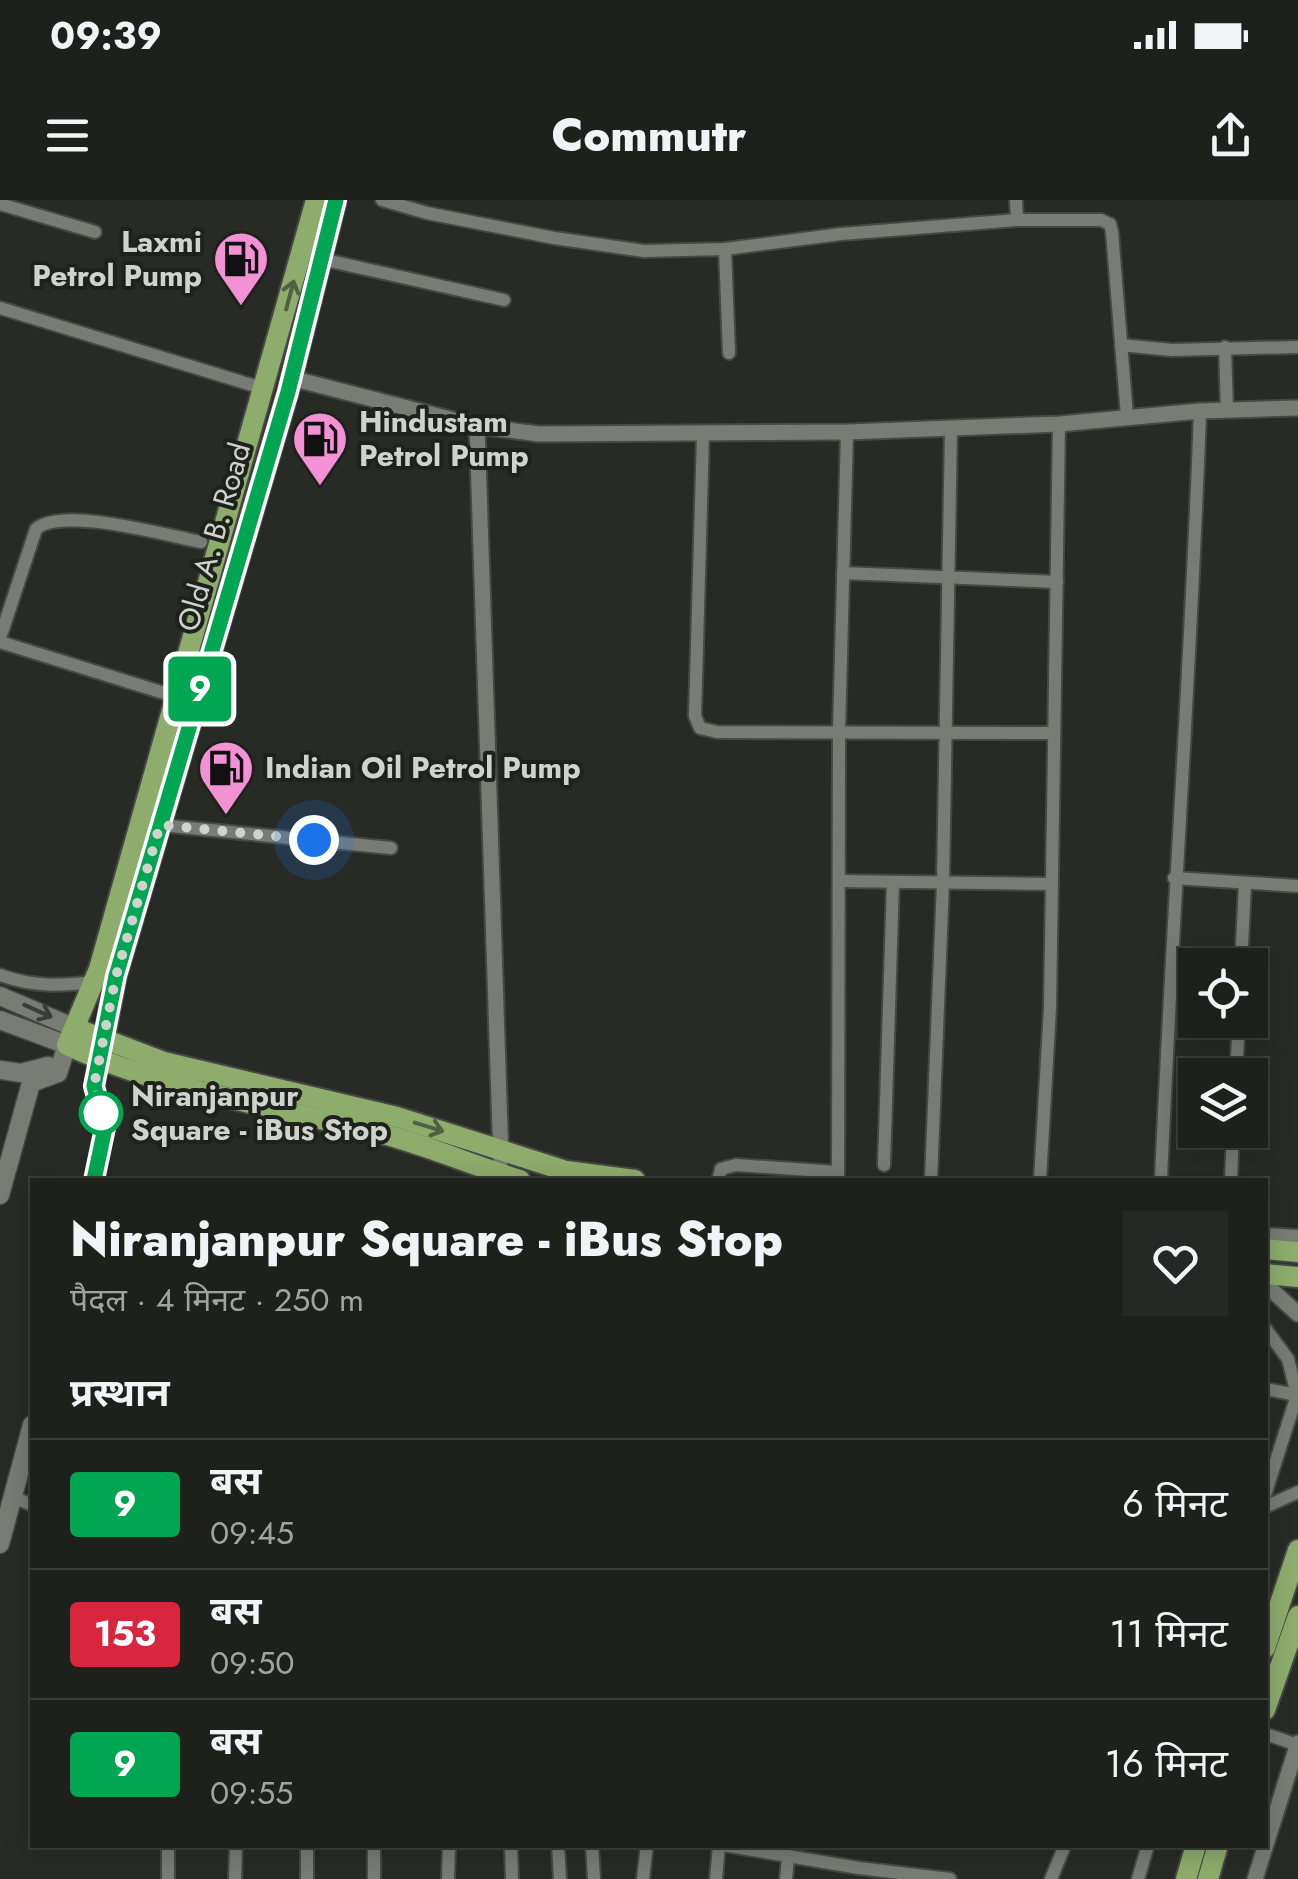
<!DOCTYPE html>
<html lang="hi">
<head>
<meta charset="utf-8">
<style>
  :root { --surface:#1e201c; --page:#262825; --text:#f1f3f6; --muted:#a1a3a3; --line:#3c3e3b }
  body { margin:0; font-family:Jost,"Noto Sans Devanagari",sans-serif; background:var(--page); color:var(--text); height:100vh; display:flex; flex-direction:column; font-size:38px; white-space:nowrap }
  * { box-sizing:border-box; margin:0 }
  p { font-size:32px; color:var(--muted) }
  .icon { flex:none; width:55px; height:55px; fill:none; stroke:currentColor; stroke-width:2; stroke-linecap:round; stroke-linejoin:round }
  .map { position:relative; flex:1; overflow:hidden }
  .side { position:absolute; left:30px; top:978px; width:1238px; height:670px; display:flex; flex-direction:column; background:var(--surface); border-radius:0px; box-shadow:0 5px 25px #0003,0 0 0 2px var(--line) }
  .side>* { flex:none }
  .badge { padding:0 20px; border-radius:8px; font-size:35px; line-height:65px }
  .controls { position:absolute; left:1178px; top:748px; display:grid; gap:20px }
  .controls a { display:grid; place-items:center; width:90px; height:90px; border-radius:0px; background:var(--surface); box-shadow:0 5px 25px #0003,0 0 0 2px var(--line); font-size:50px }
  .you { position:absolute; width:50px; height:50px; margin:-25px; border:8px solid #fff; border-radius:50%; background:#1a73e8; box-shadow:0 0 0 15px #1a73e833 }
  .map>.badge { position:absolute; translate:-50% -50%; box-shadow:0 0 0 5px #fff }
  h2 { padding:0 40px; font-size:38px; line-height:90px }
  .round { display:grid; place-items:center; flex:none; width:105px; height:105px; border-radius:0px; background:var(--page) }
  .overview { display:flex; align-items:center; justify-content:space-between; height:170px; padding:0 40px }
  h1 { font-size:48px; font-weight:800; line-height:75px }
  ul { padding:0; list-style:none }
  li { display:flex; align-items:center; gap:30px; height:130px; padding:0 40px; border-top:2px solid var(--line) }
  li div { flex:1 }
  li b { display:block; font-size:38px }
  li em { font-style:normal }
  li .badge { min-width:110px; font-weight:700; text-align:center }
  .status { display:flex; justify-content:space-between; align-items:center; height:70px; padding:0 50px; background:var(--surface); direction:ltr }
  .status svg { height:28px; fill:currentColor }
  header { display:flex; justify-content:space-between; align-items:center; height:130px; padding:0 40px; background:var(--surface); font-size:45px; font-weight:800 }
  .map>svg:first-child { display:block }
</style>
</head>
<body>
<div class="status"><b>09:39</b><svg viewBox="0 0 49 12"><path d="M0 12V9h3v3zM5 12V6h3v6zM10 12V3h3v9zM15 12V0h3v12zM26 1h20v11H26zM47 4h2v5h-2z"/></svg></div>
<header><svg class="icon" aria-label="menu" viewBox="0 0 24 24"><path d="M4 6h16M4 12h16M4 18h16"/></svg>Commutr<svg class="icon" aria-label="share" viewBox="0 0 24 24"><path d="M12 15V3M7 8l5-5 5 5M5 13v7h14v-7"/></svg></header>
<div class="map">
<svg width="1298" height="1679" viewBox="0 0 1298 1679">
  <rect width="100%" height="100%" fill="#282b25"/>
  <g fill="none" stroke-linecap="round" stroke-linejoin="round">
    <!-- minor casing -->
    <g stroke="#464844" stroke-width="16">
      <g id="minor">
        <polyline points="382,0 427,13 554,38 644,51 725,49 841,34 1017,20 1101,20 1110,24 1112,32 1127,216"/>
        <polyline points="1016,0 1017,20"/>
        <polyline points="0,4 95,32"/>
        <polyline points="725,49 729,153"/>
        <polyline points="321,59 504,100"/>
        <polyline points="0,108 265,189"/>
        <polyline points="1121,145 1172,150 1298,147"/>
        <polyline points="1225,147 1227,210"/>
        <polyline points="703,234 695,516 700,528 717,532 1054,533"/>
        <polyline points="843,373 1057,382"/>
        <path d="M0,438L36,329C63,306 164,335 201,342"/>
        <polyline points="0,442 177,497"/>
        <polyline points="160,625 391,648"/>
        <polyline points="1174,678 1298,686"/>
        <polyline points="839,681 1052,684"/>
        <polyline points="1241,765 1245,684"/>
        <path d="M0,775C33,787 60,786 94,782"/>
        <polyline points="1236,875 1239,820"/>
        <polyline points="884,965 893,682"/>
        <polyline points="718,980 721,969 736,965 837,972"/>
        <polyline points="838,980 839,531 847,232"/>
        <polyline points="931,980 943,682 951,228"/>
        <polyline points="1040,980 1050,808 1059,224"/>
        <path d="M1161,980C1172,723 1191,468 1200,211"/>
        <polyline points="1231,980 1233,930"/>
        <polyline points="1265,1034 1298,1036"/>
        <polyline points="1265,1128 1288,1159 1297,1195 1265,1295"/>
        <polyline points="1265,1189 1297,1195"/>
        <polyline points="13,1297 32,1305"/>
        <polyline points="1265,1307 1298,1292"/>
        <polyline points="1265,1534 1298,1545"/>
        <polyline points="307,1645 307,1679"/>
        <polyline points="374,1645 374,1679"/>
        <polyline points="511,1645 512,1679"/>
        <polyline points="558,1645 560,1679"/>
        <polyline points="592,1645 594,1679"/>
        <polyline points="723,1645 859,1668 950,1679"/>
        <polyline points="168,1679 168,1645"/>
        <polyline points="235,1679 236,1645"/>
        <polyline points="448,1679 449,1645"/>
        <polyline points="643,1679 647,1645"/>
        <polyline points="716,1679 719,1645"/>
        <polyline points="786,1679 788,1658"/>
        <polyline points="1051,1679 1065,1645"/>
        <polyline points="1138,1679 1148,1645"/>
      </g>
    </g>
    <!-- tertiary casing -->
    <g stroke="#464844" stroke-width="19">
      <g id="tertiary">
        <polyline points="291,178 477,226 539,234 847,232 1059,224 1200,211 1298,208"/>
        <polyline points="477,226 501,960"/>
        <polyline points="1265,1084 1298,1114"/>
        <polyline points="1255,1679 1298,1543"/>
      </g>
    </g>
    <!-- secondary casing -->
    <g stroke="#464844" stroke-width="21">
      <g id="secondary">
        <polyline points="0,796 75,828"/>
        <polyline points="0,820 67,845 58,873 31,883 0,995"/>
        <polyline points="0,870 21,873 48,866"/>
        <polyline points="94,980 105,928 94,886 100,860"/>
        <polyline points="0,1344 32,1225"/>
      </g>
    </g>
    <!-- primary casing -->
    <g stroke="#464844" stroke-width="24">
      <g id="primary">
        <path d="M316,0L99,769L67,845C165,891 278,907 383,934C429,946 474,966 520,980"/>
        <polyline points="75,828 164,862 397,917 566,971 635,980"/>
        <polyline points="100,860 116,776 288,192 336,0"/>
        <polyline points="1265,1049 1298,1052"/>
        <polyline points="1265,1074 1298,1077"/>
        <polyline points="1265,1448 1298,1350"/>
        <polyline points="1265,1510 1298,1416"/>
        <polyline points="1186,1679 1196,1645"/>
        <polyline points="1208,1679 1218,1645"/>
      </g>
    </g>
    <!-- minor -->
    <use href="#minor" stroke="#787c75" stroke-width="12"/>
    <!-- tertiary -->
    <use href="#tertiary" stroke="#787c75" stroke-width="15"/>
    <!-- secondary -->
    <use href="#secondary" stroke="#787c75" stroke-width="18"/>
    <!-- primary -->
    <use href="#primary" stroke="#8eac6c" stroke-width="20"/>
  </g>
  <!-- one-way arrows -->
  <defs><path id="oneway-shaft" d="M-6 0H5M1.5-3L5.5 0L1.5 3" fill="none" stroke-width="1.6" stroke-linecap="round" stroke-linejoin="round" transform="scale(2.5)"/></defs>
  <g stroke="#506040">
    <use href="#oneway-shaft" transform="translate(290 95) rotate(-75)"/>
    <use href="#oneway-shaft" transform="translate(429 927) rotate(17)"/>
  </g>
  <use stroke="#393c37" href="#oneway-shaft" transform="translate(38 811) rotate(24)"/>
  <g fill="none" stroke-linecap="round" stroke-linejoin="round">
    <!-- line casing -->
    <g stroke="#fff" stroke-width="22">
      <polyline id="line" points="94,980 105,928 94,886 116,776 288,192 336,0"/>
    </g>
    <!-- line -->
    <use href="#line" stroke="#00a651" stroke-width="15"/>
    <!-- walk -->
    <polyline stroke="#d0d2ce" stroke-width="10" stroke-dasharray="0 18" points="101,913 94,886 116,776 160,625 314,640"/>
  </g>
  <!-- icons -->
  <defs>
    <g id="fuel-pin" transform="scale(2.875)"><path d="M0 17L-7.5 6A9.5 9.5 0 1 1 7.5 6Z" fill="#f391d5" stroke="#1e211c"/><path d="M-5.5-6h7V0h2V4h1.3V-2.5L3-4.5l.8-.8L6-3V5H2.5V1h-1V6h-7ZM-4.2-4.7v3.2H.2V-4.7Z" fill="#111"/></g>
  </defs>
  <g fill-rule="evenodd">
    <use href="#fuel-pin" x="241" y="59"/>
    <use href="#fuel-pin" x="320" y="239"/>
    <use href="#fuel-pin" x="226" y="568"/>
  </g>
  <!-- markers -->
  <circle fill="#fff" stroke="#00a651" stroke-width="5" cx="101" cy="913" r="20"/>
  <g text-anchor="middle" stroke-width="8" stroke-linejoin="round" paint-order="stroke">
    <!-- poi labels -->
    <g font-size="30" font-weight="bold" fill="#d0d2ce" stroke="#1e211c" text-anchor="start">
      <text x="202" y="52" text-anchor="end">Laxmi<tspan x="202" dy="34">Petrol Pump</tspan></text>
      <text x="359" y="232">Hindustam<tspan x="359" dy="34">Petrol Pump</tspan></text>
      <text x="265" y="578">Indian Oil Petrol Pump</text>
    </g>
    <!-- street labels -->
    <g font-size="30" fill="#d0d2ce" stroke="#1e211c">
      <text transform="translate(214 337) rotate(-74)" y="10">Old A. B. Road</text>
    </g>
    <!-- stop labels -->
    <g font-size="30" font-weight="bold" fill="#d0d2ce" stroke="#1e211c" text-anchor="start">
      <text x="131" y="906">Niranjanpur<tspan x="131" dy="34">Square - iBus Stop</tspan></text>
    </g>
  </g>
</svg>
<div class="controls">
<a><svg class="icon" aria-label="locate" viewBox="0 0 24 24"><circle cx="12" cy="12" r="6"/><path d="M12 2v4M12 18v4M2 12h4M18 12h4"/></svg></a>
<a><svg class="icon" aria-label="layers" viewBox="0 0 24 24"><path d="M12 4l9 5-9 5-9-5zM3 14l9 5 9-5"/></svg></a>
</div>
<div class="you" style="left:314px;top:640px"></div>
<b class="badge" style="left:200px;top:489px;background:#00a651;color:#fff">9</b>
<section class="side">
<div class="overview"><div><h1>Niranjanpur Square - iBus Stop</h1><p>पैदल · 4 मिनट · 250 m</p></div><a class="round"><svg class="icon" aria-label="heart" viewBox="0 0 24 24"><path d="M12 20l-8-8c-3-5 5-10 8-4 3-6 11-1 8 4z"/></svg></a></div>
<h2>प्रस्थान</h2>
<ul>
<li><span class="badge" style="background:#00a651;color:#fff">9</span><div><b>बस</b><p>09:45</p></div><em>6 मिनट</em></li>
<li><span class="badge" style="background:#d7263d;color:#fff">153</span><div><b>बस</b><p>09:50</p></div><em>11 मिनट</em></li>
<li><span class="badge" style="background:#00a651;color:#fff">9</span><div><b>बस</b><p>09:55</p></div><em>16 मिनट</em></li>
</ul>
</section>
</div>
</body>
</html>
